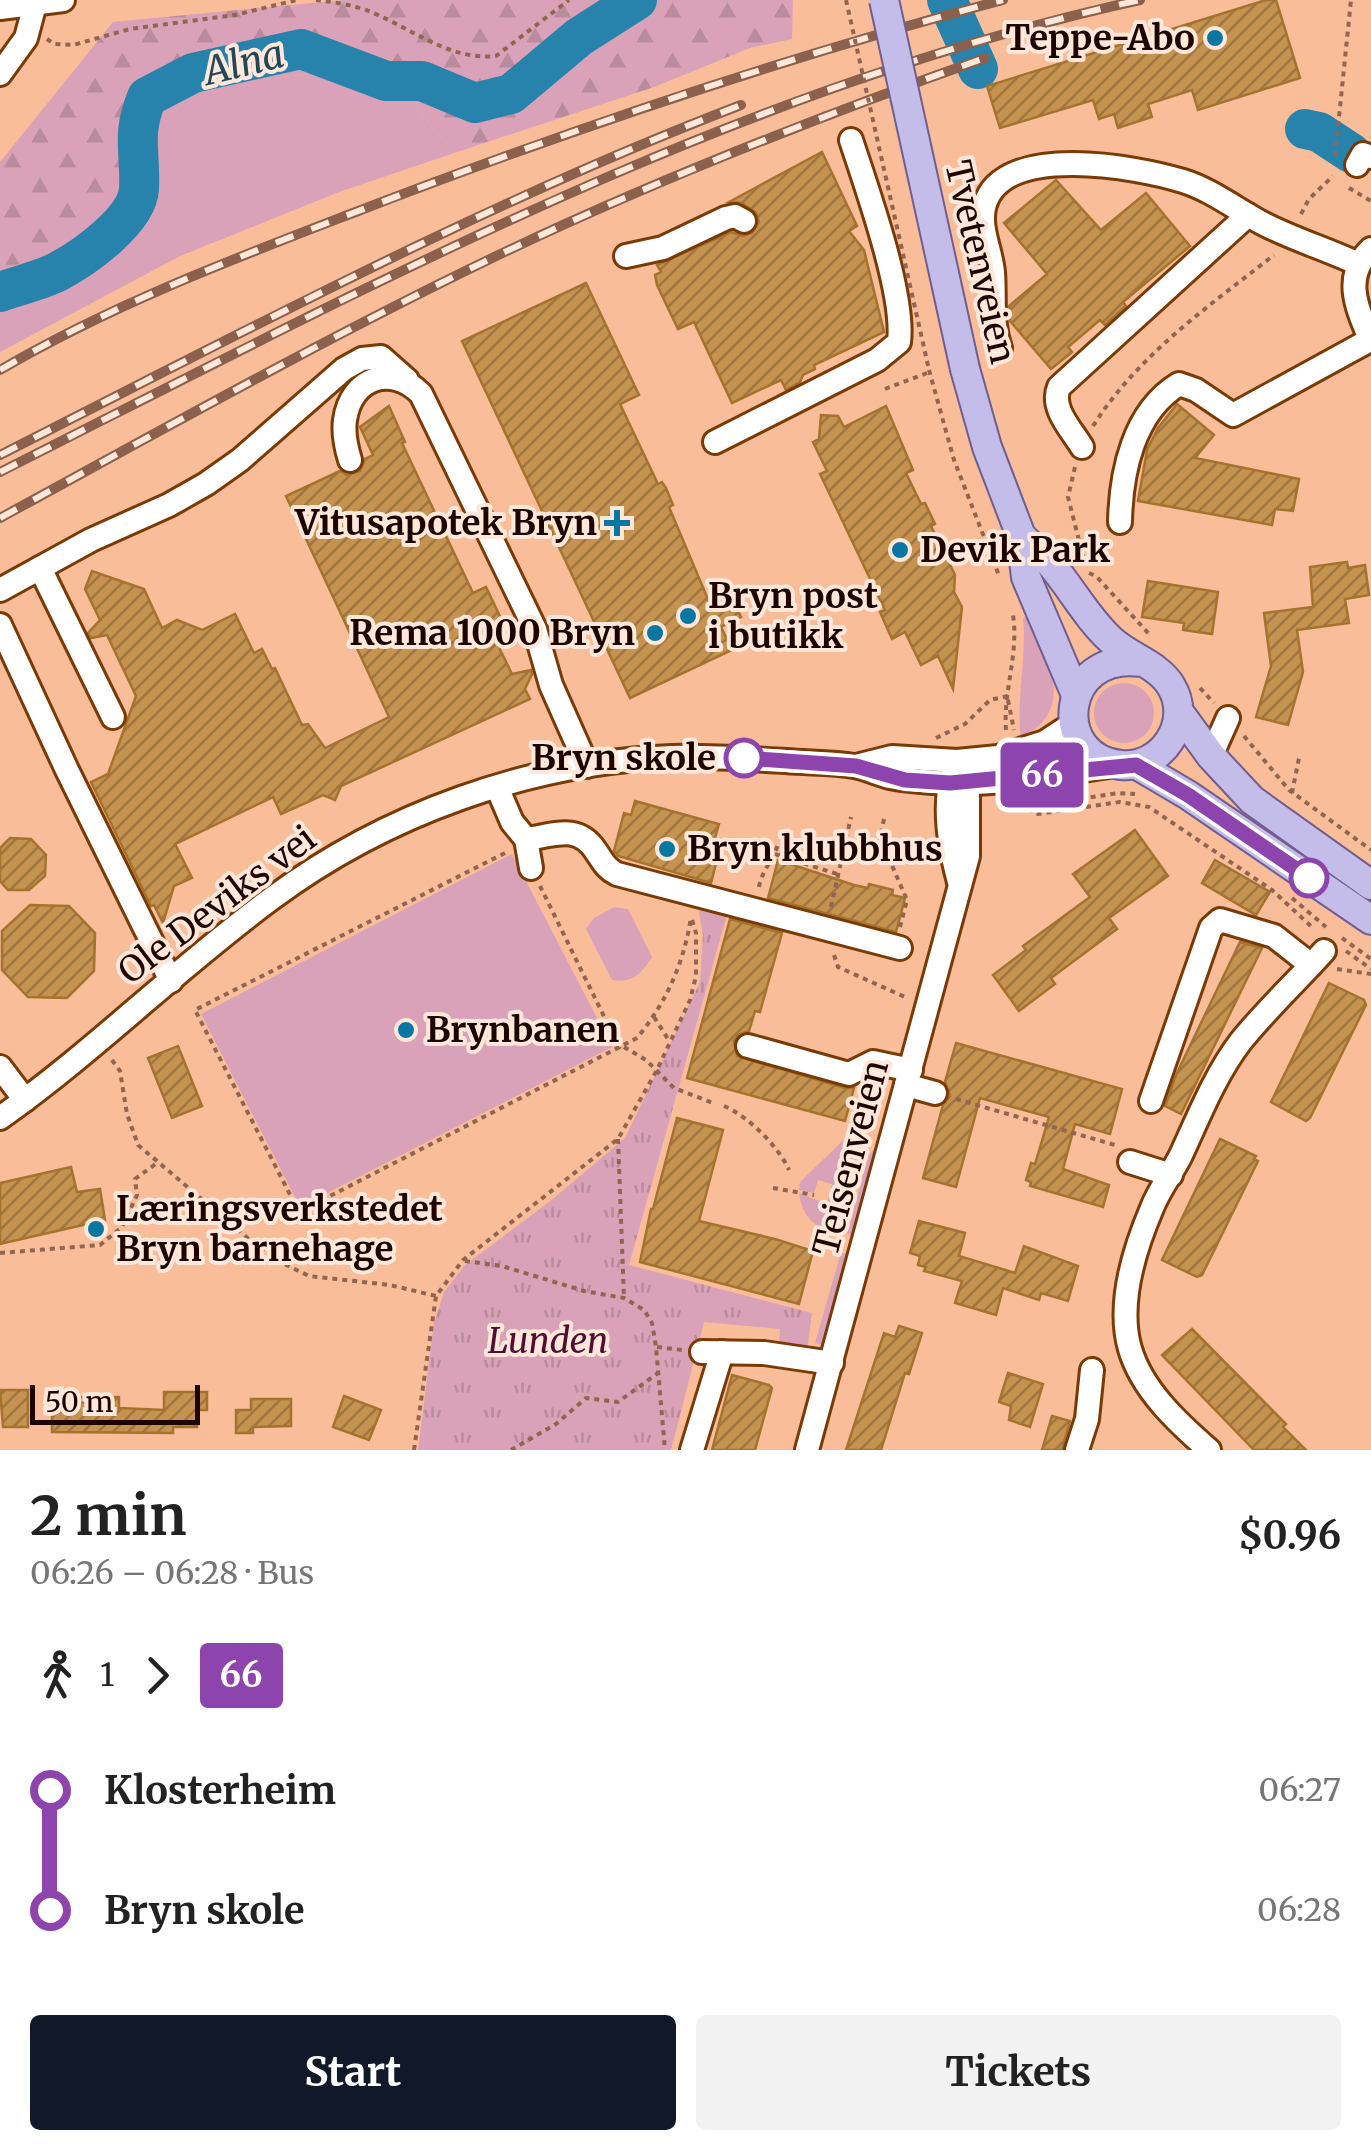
<!DOCTYPE html>
<html lang="en">
<head>
<meta charset="utf-8">
<style>
  :root { --surface:#fff; --page:#f2f2f2; --text:#222; --muted:#767676; --accent:#111827 }
  body { margin:0; font-family:Merriweather,serif; background:var(--page); color:var(--text); height:100vh; display:flex; flex-direction:column; font-size:38px; white-space:nowrap }
  * { box-sizing:border-box; margin:0 }
  p { font-size:32px; color:var(--muted) }
  .icon { flex:none; width:55px; height:55px; fill:none; stroke:currentColor; stroke-width:2; stroke-linecap:round; stroke-linejoin:round }
  .map { position:relative; height:1450px; overflow:hidden }
  .sheet { display:flex; flex-direction:column; background:var(--surface); flex:1 }
  .sheet>* { flex:none }
  .badge { padding:0 20px; border-radius:8px; font-size:35px; line-height:65px }
  .scale { position:absolute; left:30px; bottom:25px; width:170px; box-sizing:border-box; padding-left:10px; border:5px solid #1d0400; border-top:0; font-size:28px; line-height:35px; white-space:nowrap; color:#1d0400; -webkit-text-stroke:8px #ffe7d9; paint-order:stroke }
  .map>.badge { position:absolute; translate:-50% -50%; box-shadow:0 0 0 5px #fff }
  .legs { display:flex; align-items:center; gap:15px; height:110px; padding:0 30px; font-size:32px }
  .legs p { margin-inline-start:auto }
  .summary { display:flex; align-items:center; justify-content:space-between; height:170px; padding:0 30px }
  h1 { font-size:55px; font-weight:700; line-height:75px }
  .primary-button { display:flex; gap:20px; margin-top:auto; padding:20px 30px }
  .primary-button a { flex:1; height:115px; border-radius:10px; background:var(--accent); color:#fff; font-size:40px; font-weight:700; line-height:115px; text-align:center }
  .primary-button a+a { background:var(--page); color:var(--text) }
  ul { padding:0 30px; list-style:none }
  li { display:flex; align-items:center; gap:35px; height:120px; font-size:38px }
  li i { display:grid; place-items:center; width:15px; height:100%; margin:0 12px; background:currentColor }
  li i::after { content:''; width:25px; height:25px; margin:-12px; border:8px solid; border-radius:50%; background:var(--surface) }
  li p { margin-inline-start:auto }
  li:first-child i { background:linear-gradient(#0000 50%,currentColor 0) }
  li:last-child i { background:linear-gradient(currentColor 50%,#0000 0) }
  .map>svg:first-child { display:block }
</style>
</head>
<body>
<div class="map">
<svg width="1371" height="1450" viewBox="0 0 1371 1450">
  <defs>
    <pattern id="forest-firs" width="22" height="20" patternUnits="userSpaceOnUse" patternTransform="scale(2.5)"><rect width="22" height="20" fill="#d9a2b9"/><path d="M5 1l3.5 6h-7zM16 11l3.5 6h-7z" fill="#ba8a9d"/></pattern>
    <pattern id="park-tufts" width="24" height="20" patternUnits="userSpaceOnUse" patternTransform="scale(2.5)"><rect width="24" height="20" fill="#d9a2b9"/><path d="M3 7l-1-3M5 7V3M7 7l1-3M15 17l-1-3M17 17v-4M19 17l1-3" fill="none" stroke="#ba8a9d"/></pattern>
    <pattern id="building-hatch" width="6" height="6" patternUnits="userSpaceOnUse" patternTransform="scale(2.5)"><rect width="6" height="6" fill="#c59250"/><path d="M-1 1l2-2M0 6l6-6M5 7l2-2" fill="none" stroke="#9f7540"/></pattern>
  </defs>
  <rect width="100%" height="100%" fill="#f9bd99"/>
  <!-- green -->
  <g fill="#d9a2b9">
    <polygon points="319,73 398,86 454,153 339,192 180,256 0,352 0,266 69,260 143,114 198,86"/>
    <path d="M1028,614C1046,659 1079,708 1021,738C1016,697 1027,658 1023,618Z"/>
    <circle cx="1124" cy="713" r="30"/>
    <polygon points="512,854 612,1047 300,1207 201,1014"/>
    <path d="M614,907L628,909L652,957C642,973 632,984 612,980L586,929L594,918Z"/>
    <path d="M855,1129L867,1133L835,1234C814,1227 802,1216 799,1193L827,1204L832,1184L818,1180L814,1193L799,1190L800,1182Z"/>
    <polygon points="873,1150 877,1152 853,1235 847,1234 868,1157"/>
    <polygon points="841,1253 849,1254 824,1345 815,1343"/>
  </g>
  <!-- forest -->
  <polygon fill="url(#forest-firs)" points="343,0 793,0 792,39 750,48 654,87 454,153 398,86 319,73 198,86 143,114 142,204 69,260 0,266 0,162 113,22"/>
  <!-- park -->
  <polygon fill="url(#park-tufts)" points="697,901 728,911 629,1265 812,1313 807,1352 779,1347 780,1329 704,1322 671,1450 418,1450 434,1323 444,1292 465,1265 549,1202 625,1138 700,982 703,935"/>
  <g fill="none" stroke-linecap="round" stroke-linejoin="round">
    <!-- river -->
    <g stroke="#2783ab" stroke-width="40">
      <polyline points="947,0 978,69"/>
      <polyline points="1305,129 1319,132 1351,153"/>
      <path d="M0,292C19,285 42,280 59,271C85,257 137,220 139,189C141,151 131,136 147,97L193,73L301,49L386,81H422L475,103L511,94L579,37L637,0"/>
    </g>
  </g>
  <!-- building -->
  <g fill="url(#building-hatch)" stroke="#a5732d" stroke-width="2.5">
    <polygon points="1266,0 1276,0 1300,78 1198,110 1192,90 1148,104 1152,117 1118,128 1114,114 1099,119 1093,100 1000,128 987,86"/>
    <polygon points="822,152 857,226 849,231 864,250 884,332 814,365 815,369 803,375 800,382 786,390 781,380 732,403 694,322 678,329 657,285 655,275 661,272 657,265 731,232 743,236 752,233 759,222 756,213 742,203 729,202"/>
    <polygon points="1056,180 1101,230 1146,193 1190,246 1123,302 1126,306 1105,325 1100,320 1068,347 1072,352 1051,369 1010,321 1009,310 1009,306 1047,274 1004,223"/>
    <polygon points="586,283 639,395 620,404 658,484 662,482 666,488 673,505 669,507 710,604 730,594 741,617 721,627 732,650 630,698 462,341"/>
    <polygon points="1177,404 1214,435 1195,458 1299,479 1293,511 1275,509 1272,525 1138,501 1147,450 1158,428"/>
    <polygon points="389,406 405,442 402,443 473,593 486,587 505,627 492,633 512,674 531,670 532,674 525,689 530,699 341,786 335,800 323,795 281,814 273,797 175,844 192,878 174,886 163,923 154,905 151,906 91,782 108,774 136,696 107,635 91,638 88,633 100,620 85,589 92,571 144,589 162,628 177,620 202,630 235,614 254,653 262,649 272,669 275,668 302,725 308,724 325,748 389,717 286,496 340,471 347,475 360,471 365,459 373,455 360,427"/>
    <polygon points="886,406 913,470 906,473 921,504 925,503 935,524 931,526 955,575 954,592 962,607 953,689 938,656 921,665 905,632 892,639 880,612 885,610 820,474 827,471 813,442 819,439 821,415 838,416 844,427"/>
    <polygon points="1347,562 1348,568 1365,565 1369,595 1345,599 1349,623 1297,630 1303,672 1288,725 1256,717 1271,666 1264,613 1313,607 1310,567"/>
    <polygon points="1148,581 1218,592 1212,634 1183,630 1184,623 1142,617"/>
    <polygon points="635,801 719,824 715,838 722,840 711,883 618,856 614,851 624,813 631,815"/>
    <polygon points="1135,830 1168,876 1109,918 1117,929 1051,978 1055,984 1019,1011 993,975 1026,950 1023,946 1090,897 1073,874"/>
    <polygon points="10,838 31,839 46,855 45,876 29,890 8,890 0,881 0,848"/>
    <polygon points="778,860 854,885 868,888 869,884 893,890 892,895 905,898 896,932 768,898"/>
    <polygon points="1215,860 1270,892 1256,915 1202,883"/>
    <polygon points="30,905 69,906 95,933 94,971 67,998 28,997 2,970 2,931"/>
    <polygon points="730,919 782,933 760,1012 755,1011 749,1031 738,1035 734,1041 737,1056 845,1088 854,1088 845,1121 687,1078"/>
    <polygon points="1240,942 1262,948 1181,1114 1165,1106 1176,1075"/>
    <polygon points="1329,983 1364,1000 1366,1005 1310,1118 1306,1121 1271,1102"/>
    <polygon points="956,1043 1122,1089 1110,1134 1075,1124 1063,1169 1109,1185 1103,1207 1030,1186 1031,1182 1026,1180 1031,1163 1035,1164 1049,1117 980,1098 956,1187 923,1178 943,1105 950,1096 945,1082"/>
    <polygon points="178,1046 202,1106 172,1118 148,1058"/>
    <polygon points="677,1118 723,1130 699,1221 775,1239 813,1251 799,1304 640,1262 651,1209 653,1209"/>
    <polygon points="1220,1139 1256,1156 1254,1159 1258,1161 1202,1275 1197,1277 1162,1260"/>
    <polygon points="71,1167 77,1192 100,1189 105,1220 0,1244 0,1183"/>
    <polygon points="919,1221 965,1233 959,1256 1015,1273 1024,1246 1078,1266 1068,1301 1041,1293 1039,1300 1003,1288 996,1315 955,1303 962,1281 924,1271 926,1267 918,1265 920,1256 910,1253"/>
    <polygon points="899,1326 922,1333 909,1374 905,1373 881,1450 846,1450 884,1333 895,1337"/>
    <polygon points="1192,1329 1286,1424 1283,1427 1306,1450 1254,1450 1162,1355"/>
    <polygon points="1008,1373 1043,1384 1030,1427 1009,1420 1011,1406 999,1402"/>
    <polygon points="732,1375 769,1385 772,1388 755,1450 712,1450"/>
    <polygon points="0,1390 28,1390 28,1427 3,1427"/>
    <polygon points="164,1392 207,1392 207,1410 197,1410 197,1427 173,1427 173,1433 52,1432 52,1412 77,1412 77,1397 119,1397 119,1408 164,1410"/>
    <polygon points="344,1396 381,1410 369,1440 333,1427"/>
    <polygon points="251,1399 291,1399 291,1426 253,1427 253,1433 236,1433 236,1410 251,1410"/>
    <polygon points="1052,1416 1070,1421 1062,1450 1042,1450"/>
  </g>
  <g fill="none" stroke-linecap="round" stroke-linejoin="round">
    <!-- minor casing -->
    <g stroke="#7a3a06" stroke-width="28">
      <g id="minor">
        <polyline points="0,8 63,0"/>
        <polyline points="0,74 26,38 35,4"/>
        <polyline points="1357,165 1363,154 1371,157"/>
        <path d="M1371,249C1342,277 1357,308 1371,341"/>
        <polyline points="626,256 663,248 726,218 735,216 744,221"/>
        <path d="M1000,348C991,322 995,299 993,272C991,250 978,226 985,204C1004,142 1137,167 1183,181C1212,190 1237,210 1264,224C1293,239 1326,249 1356,263"/>
        <path d="M715,442L877,360L899,342C905,295 867,189 851,140"/>
        <path d="M1082,447C1071,429 1050,408 1059,387L1248,215"/>
        <path d="M350,460C346,447 343,434 345,420C351,377 392,364 421,394L535,629L551,685L587,766"/>
        <path d="M1120,522C1121,473 1133,412 1179,384L1196,390L1233,415L1370,340"/>
        <polyline points="40,568 113,717"/>
        <polyline points="0,590 91,540 169,505 206,484 240,460 344,369 362,359 381,357 407,380"/>
        <polyline points="0,625 67,770 171,981"/>
        <polyline points="1211,756 1228,718"/>
        <polyline points="856,766 892,757 957,761 998,757 1045,742 1074,723"/>
        <path d="M953,773C942,806 950,849 959,882"/>
        <path d="M497,787L512,822L526,839C552,836 577,823 595,850C603,861 605,868 617,874L900,948"/>
        <polyline points="526,839 531,868"/>
        <polyline points="748,1046 849,1074 873,1062 911,1070"/>
        <polyline points="0,1067 25,1100"/>
        <polyline points="906,1085 935,1093"/>
        <polyline points="1151,1101 1211,928 1220,920 1274,936 1311,965"/>
        <path d="M0,1118C95,1051 177,968 271,899C385,814 530,762 672,757C711,756 748,759 786,761C809,763 832,762 854,766C866,768 878,774 890,777C910,781 931,782 950,783C1005,785 1062,773 1116,765"/>
        <polyline points="1130,1162 1171,1175"/>
        <polyline points="702,1352 764,1353 832,1363"/>
        <polyline points="692,1450 722,1352"/>
        <polyline points="807,1450 968,856 968,783 957,761"/>
        <polyline points="1077,1450 1087,1419 1092,1370"/>
        <path d="M1209,1450C1178,1423 1142,1390 1130,1349C1117,1304 1134,1250 1152,1208C1159,1190 1172,1173 1181,1155C1199,1116 1215,1075 1241,1041C1267,1009 1297,981 1324,951"/>
      </g>
    </g>
    <!-- major casing -->
    <g stroke="#705e8e" stroke-width="32">
      <g id="major">
        <polyline points="965,369 987,447 1021,536 1026,577 1076,695"/>
        <path d="M1021,536C1030,545 1040,553 1049,562C1071,587 1086,617 1111,640C1129,657 1159,665 1171,686C1193,722 1162,769 1121,765C1050,758 1060,651 1141,662"/>
        <polyline points="1179,712 1211,756 1252,800 1371,885"/>
        <polyline points="1137,765 1188,795 1371,920"/>
      </g>
    </g>
    <!-- path -->
    <g stroke="#916550" stroke-width="4" stroke-dasharray="5 5" stroke-linecap="butt">
      <path d="M316,0C334,2 354,5 371,12C411,28 450,61 496,56L569,0"/>
      <polyline points="47,39 54,44 73,45 130,29 235,15 297,0"/>
      <polyline points="1335,156 1351,0"/>
      <polyline points="1349,188 1371,201"/>
      <polyline points="1301,214 1309,199 1333,176"/>
      <polyline points="929,370 954,460 1000,578"/>
      <polyline points="885,389 927,373"/>
      <path d="M1093,426C1138,355 1209,306 1274,255"/>
      <polyline points="1075,467 1068,497 1085,564"/>
      <polyline points="1089,573 1096,576 1149,634"/>
      <polyline points="1200,688 1214,703"/>
      <polyline points="1008,700 1014,730"/>
      <path d="M1006,730C1003,691 1019,654 1013,615"/>
      <polyline points="1244,736 1289,790 1371,850"/>
      <polyline points="936,738 965,724 990,700 1008,696"/>
      <polyline points="1292,793 1299,758"/>
      <polyline points="1032,801 1042,805 1118,793 1135,794"/>
      <polyline points="1019,804 1038,814 1120,802 1149,807 1272,890 1314,929"/>
      <polyline points="884,819 880,838 907,900 900,927"/>
      <path d="M505,853L195,1010L299,1212L637,1038C666,1003 684,963 691,917"/>
      <polyline points="775,854 837,874"/>
      <polyline points="540,886 620,1049"/>
      <path d="M759,887C762,869 775,859 778,843"/>
      <polyline points="1292,898 1326,927"/>
      <polyline points="831,907 851,817"/>
      <polyline points="1342,938 1371,959"/>
      <polyline points="1346,951 1371,969"/>
      <polyline points="834,955 838,967 905,997"/>
      <polyline points="1337,969 1371,974"/>
      <polyline points="654,1017 670,1042"/>
      <polyline points="624,1047 646,1060 674,1088 713,1103"/>
      <polyline points="112,1060 120,1071 127,1114 138,1145 270,1257 309,1276 390,1285 436,1296"/>
      <polyline points="956,1099 1115,1145"/>
      <path d="M724,1106C748,1116 779,1147 789,1170"/>
      <polyline points="618,1139 624,1298"/>
      <polyline points="773,1188 814,1195"/>
      <polyline points="0,1253 100,1245 122,1227 137,1195 135,1179 157,1163"/>
      <polyline points="465,1261 502,1266 584,1291 624,1298 644,1310 652,1323 656,1347 665,1450"/>
      <polyline points="657,1347 682,1350"/>
      <polyline points="414,1450 436,1296 463,1260 618,1139 657,1070 690,1000 696,976 696,933 692,920"/>
      <polyline points="511,1450 556,1424 586,1398 618,1402 658,1373"/>
    </g>
    <!-- minor -->
    <use href="#minor" stroke="#fff" stroke-width="22"/>
    <!-- major -->
    <use href="#major" stroke="#c4bce9" stroke-width="28"/>
    <!-- rail casing -->
    <g stroke="#8b604c" stroke-width="10">
      <g id="rail">
        <path d="M0,370C111,305 233,259 353,213C566,131 782,58 1003,0"/>
        <path d="M0,455C244,332 486,202 741,105"/>
        <path d="M0,472C370,286 732,89 1140,0"/>
        <path d="M0,518C162,430 322,340 488,260C646,184 820,116 985,58"/>
      </g>
    </g>
    <!-- rail -->
    <use href="#rail" stroke="#ffe7d9" stroke-width="6" stroke-dasharray="19" stroke-linecap="butt"/>
    <!-- major-bridge casing -->
    <g stroke="#705e8e" stroke-width="32" stroke-linecap="butt">
      <polyline id="major-bridge" points="884,0 965,369"/>
    </g>
    <!-- path-bridge -->
    <polyline stroke="#916550" stroke-width="4" stroke-dasharray="5 5" stroke-linecap="butt" points="846,0 929,370"/>
    <!-- major-bridge -->
    <use href="#major-bridge" stroke="#c4bce9" stroke-width="28"/>
  </g>
  <g fill="none" stroke-linecap="round" stroke-linejoin="round">
    <!-- line-1 casing -->
    <g stroke="#fff" stroke-width="22">
      <polyline id="line-1" points="744,758 856,766 905,780 950,783 1136,765 1188,795 1309,878"/>
    </g>
    <!-- line-1 -->
    <use href="#line-1" stroke="#8e44ad" stroke-width="15"/>
  </g>
  <!-- markers -->
  <g fill="#0878a2" stroke="#ffe7d9" stroke-width="4">
    <circle cx="1215" cy="38" r="10"/>
    <path d="M612 508h10v10h10v10h-10v10h-10v-10h-10v-10h10z"/>
    <circle cx="900" cy="550" r="10"/>
    <circle cx="688" cy="616" r="10"/>
    <circle cx="655" cy="633" r="10"/>
    <circle cx="667" cy="849" r="10"/>
    <circle cx="406" cy="1030" r="10"/>
    <circle cx="96" cy="1229" r="10"/>
  </g>
  <g fill="#fff" stroke="#8e44ad" stroke-width="5">
    <circle cx="744" cy="758" r="18"/>
    <circle cx="1309" cy="878" r="18"/>
  </g>
  <g text-anchor="middle" stroke-width="8" stroke-linejoin="round" paint-order="stroke">
    <!-- poi labels -->
    <g font-size="35" font-weight="bold" fill="#1d0400" stroke="#ffe7d9" text-anchor="start">
      <text x="1195" y="50" text-anchor="end">Teppe-Abo</text>
      <text x="597" y="535" text-anchor="end">Vitusapotek Bryn</text>
      <text x="920" y="562">Devik Park</text>
      <text x="708" y="608">Bryn post<tspan x="708" dy="40">i butikk</tspan></text>
      <text x="635" y="645" text-anchor="end">Rema 1000 Bryn</text>
      <text x="687" y="861">Bryn klubbhus</text>
      <text x="426" y="1042">Brynbanen</text>
      <text x="116" y="1221">Læringsverkstedet<tspan x="116" dy="40">Bryn barnehage</tspan></text>
    </g>
    <!-- street labels -->
    <g font-size="35" fill="#1d0400" stroke="#ffe7d9">
      <text transform="translate(980 262) rotate(77)" y="12">Tvetenveien</text>
      <text transform="translate(217 905) rotate(-37)" y="12">Ole Deviks vei</text>
      <text transform="translate(851 1158) rotate(-75)" y="12">Teisenveien</text>
    </g>
    <!-- stop labels -->
    <g font-size="35" font-weight="bold" fill="#1d0400" stroke="#ffe7d9" text-anchor="end">
      <text x="716" y="770">Bryn skole</text>
    </g>
    <!-- park labels -->
    <g font-size="35" font-style="italic" fill="#510c32" stroke="#ffe7d9">
      <text x="548" y="1353">Lunden</text>
    </g>
    <!-- water labels -->
    <g font-size="38" font-style="italic" fill="#214759" stroke="#ffe7d9">
      <text transform="translate(244 63) rotate(-14)" y="13">Alna</text>
    </g>
  </g>
</svg>
<div class="scale">50 m</div>
<b class="badge" style="left:1042px;top:775px;background:#8e44ad;color:#fff">66</b>
</div>
<section class="sheet">
<div class="summary"><div><h1>2 min</h1><p>06:26 – 06:28 · Bus</p></div><b>$0.96</b></div>
<div class="legs"><svg class="icon" aria-label="walk" viewBox="0 0 24 24"><circle cx="13" cy="4" r="2"/><path d="M13 8l-2 6 4 7M11 14l-3 7M7 12l3-4h3l4 4"/></svg>1<svg class="icon" aria-label="forward" viewBox="0 0 24 24"><path d="M9 5l7 7-7 7"/></svg><b class="badge" style="background:#8e44ad;color:#fff">66</b></div>
<ul>
<li><i style="color:#8e44ad"></i><b>Klosterheim</b><p>06:27</p></li>
<li><i style="color:#8e44ad"></i><b>Bryn skole</b><p>06:28</p></li>
</ul>
<div class="primary-button"><a>Start</a><a>Tickets</a></div>
</section>
</body>
</html>
